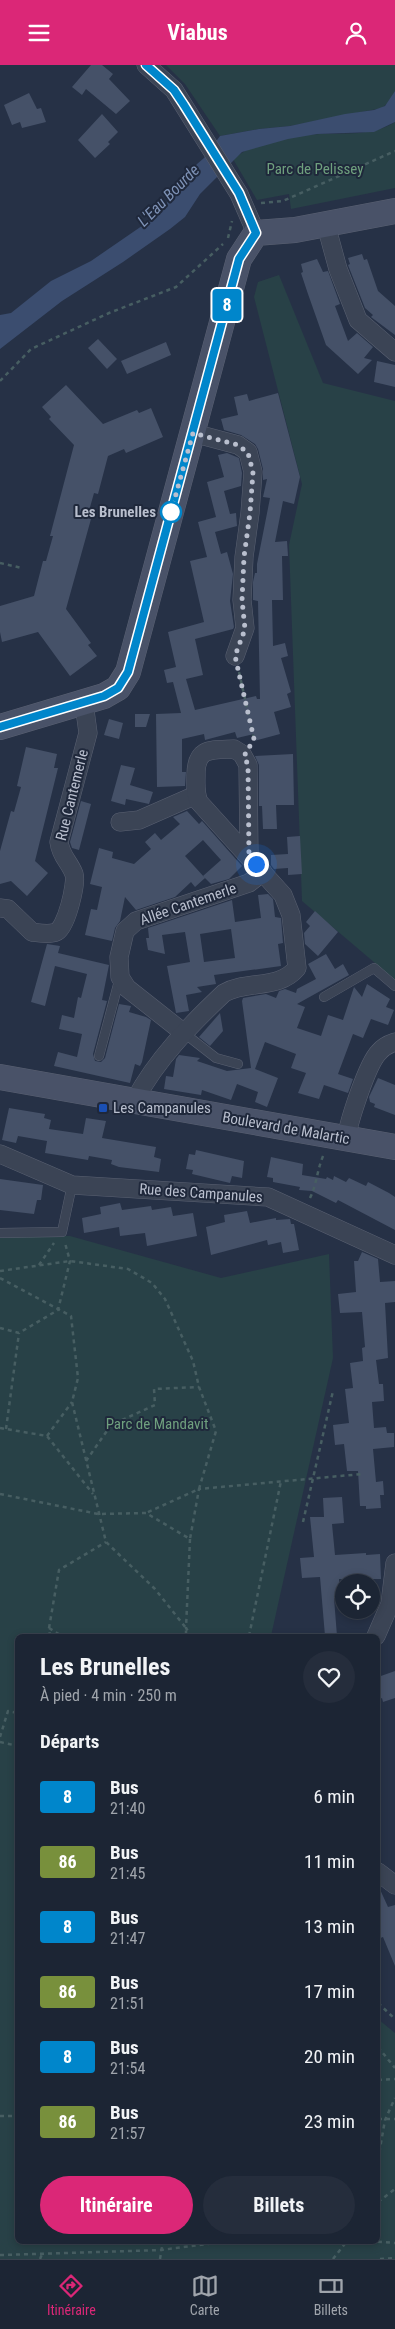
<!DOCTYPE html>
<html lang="fr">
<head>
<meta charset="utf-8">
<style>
  :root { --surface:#1c2534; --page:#252d3c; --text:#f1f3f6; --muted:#a0a5ac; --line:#3a424f; --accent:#db2777 }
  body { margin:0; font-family:"Roboto Condensed",sans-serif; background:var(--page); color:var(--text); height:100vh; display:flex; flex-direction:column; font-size:19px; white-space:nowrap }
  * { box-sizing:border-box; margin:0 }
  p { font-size:16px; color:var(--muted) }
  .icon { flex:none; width:28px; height:28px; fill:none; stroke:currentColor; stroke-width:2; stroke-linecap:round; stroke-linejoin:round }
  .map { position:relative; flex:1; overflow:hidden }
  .panel { position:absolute; left:15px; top:1569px; width:365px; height:610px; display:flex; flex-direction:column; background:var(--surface); border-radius:8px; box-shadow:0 2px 8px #0003,0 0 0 1px var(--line) }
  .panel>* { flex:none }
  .badge { padding:0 10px; border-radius:4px; font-size:18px; line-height:32px }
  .fabs { position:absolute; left:335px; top:1509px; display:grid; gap:10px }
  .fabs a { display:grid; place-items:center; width:45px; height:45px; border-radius:50%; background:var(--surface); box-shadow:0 2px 8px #0003,0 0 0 1px var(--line); font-size:25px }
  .you { position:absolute; width:25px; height:25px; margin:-12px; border:4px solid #fff; border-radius:50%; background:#1a73e8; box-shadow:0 0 0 8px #1a73e833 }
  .map>.badge { position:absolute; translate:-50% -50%; box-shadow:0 0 0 2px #fff }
  h2 { padding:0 25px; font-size:19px; line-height:45px }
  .round { display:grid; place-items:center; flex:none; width:52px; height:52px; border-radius:26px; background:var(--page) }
  .overview { display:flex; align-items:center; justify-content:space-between; height:85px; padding:0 25px }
  h1 { font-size:24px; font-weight:700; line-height:38px }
  .action { display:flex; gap:10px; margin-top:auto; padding:10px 25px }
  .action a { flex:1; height:58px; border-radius:30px; background:var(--accent); color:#fff; font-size:20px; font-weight:700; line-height:58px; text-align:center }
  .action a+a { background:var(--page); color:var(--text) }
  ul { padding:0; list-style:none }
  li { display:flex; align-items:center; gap:15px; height:65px; padding:0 25px }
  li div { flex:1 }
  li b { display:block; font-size:19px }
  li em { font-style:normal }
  li .badge { min-width:55px; font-weight:700; text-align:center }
  header { display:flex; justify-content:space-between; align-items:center; height:65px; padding:0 25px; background:var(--accent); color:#fff; font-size:22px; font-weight:700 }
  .tab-bar { display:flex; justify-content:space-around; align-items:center; height:70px; border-top:1px solid var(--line); background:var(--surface); font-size:14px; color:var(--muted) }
  .tab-bar a { display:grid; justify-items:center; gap:2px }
  .tab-bar .on { color:var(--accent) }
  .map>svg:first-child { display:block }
</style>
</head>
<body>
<header><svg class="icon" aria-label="menu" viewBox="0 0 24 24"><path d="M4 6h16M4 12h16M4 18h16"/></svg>Viabus<svg class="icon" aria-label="person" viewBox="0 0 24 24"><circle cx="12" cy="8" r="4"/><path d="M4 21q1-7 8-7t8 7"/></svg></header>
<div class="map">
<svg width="395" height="2194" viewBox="0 0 395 2194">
  <rect width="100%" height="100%" fill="#263146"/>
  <!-- green -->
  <g fill="#284147">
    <polygon points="166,0 395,0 395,26 390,36 382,43 290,61 259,64 220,71 185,19"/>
    <path d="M395,57V123L291,144L289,129L257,135L233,94C255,76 292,70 320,69C345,68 373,71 395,57Z"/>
    <polygon points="279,210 323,318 395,336 395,915 302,836 289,480 302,419 254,232 258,217"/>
    <polygon points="0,1170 70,1171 221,1213 329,1189 333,1293 271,1571 18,1571 18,2176 378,2176 378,1954 395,1968 395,2194 0,2194"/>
  </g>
  <!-- water -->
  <polygon fill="#3b4d6f" points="395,26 395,57 374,67 317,69 288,74 242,87 200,129 185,152 170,164 123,197 62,236 0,284 0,250 11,248 51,216 91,196 152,154 172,132 197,99 204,93 220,71 259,64 290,61 345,49 374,45 385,41"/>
  <!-- building -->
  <g fill="#455168" fill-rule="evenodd">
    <polygon points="91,0 102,0 113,9 109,14 130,36 116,49 86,24 82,30 72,22"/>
    <polygon points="29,28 37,44 41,43 46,57 22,63 20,57 12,60 4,40"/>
    <polygon points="102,49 118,67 108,77 110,79 95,93 78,75"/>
    <polygon points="362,189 364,195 367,194 378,226 395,241 395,270 371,252 373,250 365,243 348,200 350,199 348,193"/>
    <polygon points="317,194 323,207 328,206 340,239 335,241 348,276 357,268 373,282 364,293 372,295 358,309 326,280 308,229 301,208 303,207 301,199"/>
    <polygon points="98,274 117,294 107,304 88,283"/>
    <polygon points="166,277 171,290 127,309 121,296"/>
    <polygon points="377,296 395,300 395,322 374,317"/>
    <polygon points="66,320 103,359 137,345 139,348 151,343 163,372 126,388 124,384 108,391 98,429 94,428 87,453 91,454 66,544 91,578 88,580 97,591 70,611 38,567 2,577 0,567 0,541 34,531 43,496 46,496 53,471 50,471 74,380 49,354 51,352 42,342"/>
    <polygon points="278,328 300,412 294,439 283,436 275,477 287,476 288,491 282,491 283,535 272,535 273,581 285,578 288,591 281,593 291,627 287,629 291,642 274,647 280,669 254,676 254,669 237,673 235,667 205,675 204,669 182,674 182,707 186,707 185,721 157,722 156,649 181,648 173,617 167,618 164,605 176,602 168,567 204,557 190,496 207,492 198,457 216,452 207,417 224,412 218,390 227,388 239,393 242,408 241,421 224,426 230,449 236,448 237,461 215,467 221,489 227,487 233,509 230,536 234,562 233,564 195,574 203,610 186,614 195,645 256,631 257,634 260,634 258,536 253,535 253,517 255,508 257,508 257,499 270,433 263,432 267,414 263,415 263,404 258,384 255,379 241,370 224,365 221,354 238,350 234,332 247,329 249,336"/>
    <polygon points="135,649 150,649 146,662 135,662"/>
    <polygon points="109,654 123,658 119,674 104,670"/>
    <polygon points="26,682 57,689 54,703 58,703 35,796 48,808 27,831 11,816 0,819 0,786 11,746 14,747 21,722 17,721"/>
    <polygon points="293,689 294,740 276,740 277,764 263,764 262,741 259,741 259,700 255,691"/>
    <polygon points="121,700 135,703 130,720 153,727 149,739 126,734 125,740 111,736"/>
    <polygon points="81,736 91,739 79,785 72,783 70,777"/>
    <polygon points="187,746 199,759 202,756 242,801 229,814 211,819 203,811 221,795 203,775 185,791 205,813 195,822 191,817 175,832 136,845 125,832 120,856 115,863 112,876 85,870 91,844 97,845 102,822 90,819 99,783 113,787 112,793 134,799 151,784 145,777 155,768 161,775 180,759 173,752"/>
    <polygon points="300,771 302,809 288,810 288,803 274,804 271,800 271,790 288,789 287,772"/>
    <path d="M268,829L273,834L275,852L281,853L283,878L278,879L281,901L214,910L216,919L197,922L202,927L186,930L189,946L176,948L167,901L190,897L185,867L162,870L165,889L148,885L146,873H149L148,863L232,835L235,857L261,853L258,830ZM231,864L235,893L204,897L200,869Z"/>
    <polygon points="315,846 338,867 318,891 305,879 304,868 310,861 306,857"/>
    <polygon points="47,879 60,881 58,888 109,900 102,935 107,936 93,989 95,996 101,997 105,993 119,939 131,941 129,947 146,952 151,955 142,997 140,1001 135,999 130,1018 54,1001 58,987 77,992 82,969 59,964 62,950 74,953 78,932 81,933 87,909 55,901 45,941 31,937"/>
    <polygon points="326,889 335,904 343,899 349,910 297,939 305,942 297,963 321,971 328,950 343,955 354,922 362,932 367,919 390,934 386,942 394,945 388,960 371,954 363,973 353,969 338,1009 353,1014 348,1028 324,1020 319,1034 298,1028 306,1008 291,1003 296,989 265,977 255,1004 278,1013 267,1042 255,1037 258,1027 237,1019 231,1035 202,1025 201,1030 164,1024 166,1011 173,1012 176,994 179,990 200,993 197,996 227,1006 251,1003 242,936 243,933 266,929 276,933 279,926 285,924 296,928 297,924 316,914 308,899"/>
    <polygon points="220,948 223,966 210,981 199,972"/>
    <polygon points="378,1013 395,1020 395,1050 374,1042 375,1039 370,1037 369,1032"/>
    <polygon points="9,1043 45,1049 44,1053 51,1055 49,1064 83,1069 86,1053 106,1056 102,1073 156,1082 154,1092 161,1094 159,1107 119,1102 111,1099 112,1095 89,1091 88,1095 45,1088 47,1076 18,1071 16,1078 2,1075"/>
    <polygon points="196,1085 244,1096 242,1113 232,1111 230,1118 192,1109 193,1105 186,1104 189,1089 195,1090"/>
    <polygon points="271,1092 303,1099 302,1110 326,1114 327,1112 333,1115 334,1111 346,1117 349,1113 366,1121 368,1117 389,1128 395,1132 395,1165 338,1135 336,1138 312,1126 299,1125 300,1122 273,1117 273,1113 267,1112"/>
    <polygon points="0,1114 43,1120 41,1135 37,1135 34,1149 0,1145"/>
    <polygon points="120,1138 122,1145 151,1141 152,1145 171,1142 173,1151 193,1148 197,1171 147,1181 145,1168 120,1171 119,1162 84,1168 82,1153 101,1149 100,1142"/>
    <polygon points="247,1146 250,1158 276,1153 276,1155 290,1154 291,1159 294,1159 299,1185 283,1188 281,1177 268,1180 267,1175 211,1190 206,1162 225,1157 224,1150"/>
    <polygon points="362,1187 378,1194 380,1217 395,1216 395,1237 385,1238 388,1293 376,1295 379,1319 383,1319 384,1336 372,1337 374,1363 386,1362 387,1368 394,1368 394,1382 373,1384 376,1417 383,1416 384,1430 380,1430 381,1443 366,1444 366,1441 360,1441 358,1406 347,1406 344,1379 335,1380 333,1360 349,1358 345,1324 353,1323 350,1298 363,1296 362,1283 365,1282 362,1247 340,1248 338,1229 356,1227 354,1196 358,1196"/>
    <polygon points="342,1432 344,1458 332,1459 335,1490 366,1488 366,1490 380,1489 381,1514 339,1514 340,1533 334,1533 337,1571 325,1571 320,1512 302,1513 300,1493 314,1492 310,1452 324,1452 323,1433"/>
    <polygon points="395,1606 395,1633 383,1637 382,1633 378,1635 378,1612"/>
    <polygon points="378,1820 388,1842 395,1840 395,1901 383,1872 378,1874"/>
  </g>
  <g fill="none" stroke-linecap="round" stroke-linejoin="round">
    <!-- lane casing -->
    <g stroke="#5a6172" stroke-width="10">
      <g id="lane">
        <polyline points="324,932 374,903 395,921"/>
        <polyline points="184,968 216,993 238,999"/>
        <polyline points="99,991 120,912"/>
        <polyline points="0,1168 62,1167 72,1120"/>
      </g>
    </g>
    <!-- street casing -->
    <g stroke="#5a6172" stroke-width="19">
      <g id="street">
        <polyline points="146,0 174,25 239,129 256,168"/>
        <polyline points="326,160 338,204 358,255 395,287"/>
        <polyline points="193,368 238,380 248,387 253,407 250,448 244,492 242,535 245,563 235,591"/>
        <polyline points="120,757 139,755 196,730"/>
        <path d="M0,843L8,844L32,867C39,868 49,870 56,867C66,864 77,818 74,809C69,796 61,792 59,777L88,668L84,638"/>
        <polyline points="184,968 127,923 120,912 119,892 125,866 136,856 249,818 263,807"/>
        <path d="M135,1035C156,995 191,959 224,928C247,915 279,925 297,903L291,850L283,830L199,737C195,728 196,720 196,710C196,682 211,685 234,684L242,689L248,700L249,791"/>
        <path d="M346,1074C349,1056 367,999 379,987C383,982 389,979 395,977"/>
        <polyline points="0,1089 72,1120 268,1132 395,1190"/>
        <polyline points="376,1571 390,1539 395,1498"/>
        <polyline points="378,1807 395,1820"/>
      </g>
    </g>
    <!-- secondary casing -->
    <g stroke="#5a6172" stroke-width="26">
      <g id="secondary">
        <polyline points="0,662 104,631 118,623 128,607 239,194 256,168 295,165 395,146"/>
        <polyline points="0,1012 395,1082"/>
      </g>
    </g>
    <!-- path -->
    <g stroke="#475e62" stroke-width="2.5" stroke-dasharray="4 4" stroke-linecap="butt">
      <polyline points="261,138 283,136 395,86"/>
      <polyline points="228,173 232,156"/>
      <polyline points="0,316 31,284 109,248 176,222 223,179"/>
      <polyline points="0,498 22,503"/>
      <polyline points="239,607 254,674 253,677"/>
      <path d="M310,1133C317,1119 317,1104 324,1089"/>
      <polyline points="39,1200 54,1178"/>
      <polyline points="0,1206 70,1196 128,1204 152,1218 165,1234 193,1296 199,1322 216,1366 199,1424 146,1448"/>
      <polyline points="0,1213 71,1251 78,1313 72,1337 106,1477 155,1524 186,1563 186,1571"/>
      <polyline points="0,1263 19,1268 58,1245 70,1196 65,1178"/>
      <polyline points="0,1363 47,1371 93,1429"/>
      <polyline points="6,1364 19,1268"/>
      <polyline points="47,1371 72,1337"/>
      <polyline points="86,1396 111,1360 155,1340 154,1324 199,1322"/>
      <polyline points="0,1429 98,1449 146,1448 190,1474 199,1424 362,1409"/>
      <polyline points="303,1457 333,1326"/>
      <polyline points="190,1474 186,1563 191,1571"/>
      <polyline points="49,1563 62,1571"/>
      <polyline points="50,1571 49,1563 59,1505 106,1477"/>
      <polyline points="249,1571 281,1416"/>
      <polyline points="0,1672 8,1646 18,1648"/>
      <polyline points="0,1677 18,1681"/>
      <polyline points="378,1938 395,1954"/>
      <polyline points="378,1982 395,2003"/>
      <polyline points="378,2015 395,2014"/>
      <polyline points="0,2051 18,2051"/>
      <polyline points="378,2054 395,2054"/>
      <polyline points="378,2095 385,2055 395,2033"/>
      <polyline points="378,2137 395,2124"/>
      <polyline points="370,2176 395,2178"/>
      <polyline points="0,2190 161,2185 231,2176"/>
      <polyline points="40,2194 43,2187"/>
      <polyline points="160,2194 163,2176"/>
      <polyline points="333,2194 347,2176"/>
      <polyline points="380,2194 395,2193"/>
    </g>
    <!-- lane -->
    <use href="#lane" stroke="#3b4455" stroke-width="9"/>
    <!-- street -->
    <use href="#street" stroke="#3b4455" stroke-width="18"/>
    <!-- secondary -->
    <use href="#secondary" stroke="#495268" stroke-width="25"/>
  </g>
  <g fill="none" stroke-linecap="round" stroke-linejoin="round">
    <!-- line casing -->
    <g stroke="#fff" stroke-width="11">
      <polyline id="line" points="0,662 104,631 118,623 128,607 239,194 256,168 239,128 184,40 174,25 146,0"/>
    </g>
    <!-- line -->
    <use href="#line" stroke="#0086cb" stroke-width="8"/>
    <!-- walk -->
    <polyline stroke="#b9bfce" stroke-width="5" stroke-dasharray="0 9" points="171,447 193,368 238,380 248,388 253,407 250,448 244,492 242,535 245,564 235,591 254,674 244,691 248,700 249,791 256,799"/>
  </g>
  <!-- markers -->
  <circle fill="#fff" stroke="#0086cb" stroke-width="2.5" cx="171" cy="447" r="10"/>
  <rect fill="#1a4fb4" stroke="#1f283b" stroke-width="2" x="98" y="1038" width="10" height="10" rx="2.5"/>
  <g text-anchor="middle" stroke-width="4" stroke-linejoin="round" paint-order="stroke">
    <!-- park labels -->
    <g font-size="15" fill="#6fa07e" stroke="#1f283b">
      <text x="315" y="109">Parc de Pelissey</text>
      <text x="157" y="1364">Parc de Mandavit</text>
    </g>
    <!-- stop labels -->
    <g font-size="15" font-weight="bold" fill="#b9bfce" stroke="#1f283b" text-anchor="end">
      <text x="156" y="452">Les Brunelles</text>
    </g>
    <!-- street labels -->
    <g font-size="15" fill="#b9bfce" stroke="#1f283b">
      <text transform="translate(72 730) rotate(-76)" y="5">Rue Cantemerle</text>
      <text transform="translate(188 839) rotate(-19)" y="5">Allée Cantemerle</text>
      <text transform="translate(286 1063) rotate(10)" y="5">Boulevard de Malartic</text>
      <text transform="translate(201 1128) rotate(4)" y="5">Rue des Campanules</text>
    </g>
    <!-- poi labels -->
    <g font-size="15" fill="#b9bfce" stroke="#1f283b" text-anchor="start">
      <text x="113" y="1048">Les Campanules</text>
    </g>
    <!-- water labels -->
    <g font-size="16" font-style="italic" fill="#7e92b6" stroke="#1f283b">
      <text transform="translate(168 130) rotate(-45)" y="6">L'Eau Bourde</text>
    </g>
  </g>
</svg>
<div class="fabs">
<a><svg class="icon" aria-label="locate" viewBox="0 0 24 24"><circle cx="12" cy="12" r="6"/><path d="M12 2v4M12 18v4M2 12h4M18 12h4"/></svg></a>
</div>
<div class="you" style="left:256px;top:799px"></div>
<b class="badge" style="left:227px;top:240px;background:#0086cb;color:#fff">8</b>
<section class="panel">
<div class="overview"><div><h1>Les Brunelles</h1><p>À pied · 4 min · 250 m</p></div><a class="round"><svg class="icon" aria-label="heart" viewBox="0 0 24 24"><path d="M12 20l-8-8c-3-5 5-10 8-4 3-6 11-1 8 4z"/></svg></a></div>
<h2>Départs</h2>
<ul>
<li><span class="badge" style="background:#0086cb;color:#fff">8</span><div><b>Bus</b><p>21:40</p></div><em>6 min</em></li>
<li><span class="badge" style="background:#78903c;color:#fff">86</span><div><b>Bus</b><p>21:45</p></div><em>11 min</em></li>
<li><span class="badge" style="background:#0086cb;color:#fff">8</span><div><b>Bus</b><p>21:47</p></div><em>13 min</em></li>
<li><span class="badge" style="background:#78903c;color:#fff">86</span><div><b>Bus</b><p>21:51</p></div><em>17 min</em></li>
<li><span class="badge" style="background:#0086cb;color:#fff">8</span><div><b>Bus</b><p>21:54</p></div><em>20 min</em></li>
<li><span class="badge" style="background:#78903c;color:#fff">86</span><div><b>Bus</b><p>21:57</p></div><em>23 min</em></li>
</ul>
<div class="action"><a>Itinéraire</a><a>Billets</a></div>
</section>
</div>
<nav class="tab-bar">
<a class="on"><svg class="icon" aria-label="directions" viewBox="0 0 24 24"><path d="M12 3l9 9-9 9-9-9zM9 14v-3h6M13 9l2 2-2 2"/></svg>Itinéraire</a>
<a><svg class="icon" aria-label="map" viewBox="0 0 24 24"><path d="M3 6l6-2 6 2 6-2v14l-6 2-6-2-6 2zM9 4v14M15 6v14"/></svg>Carte</a>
<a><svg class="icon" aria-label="tickets" viewBox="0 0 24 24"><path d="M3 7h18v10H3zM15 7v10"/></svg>Billets</a>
</nav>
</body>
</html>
